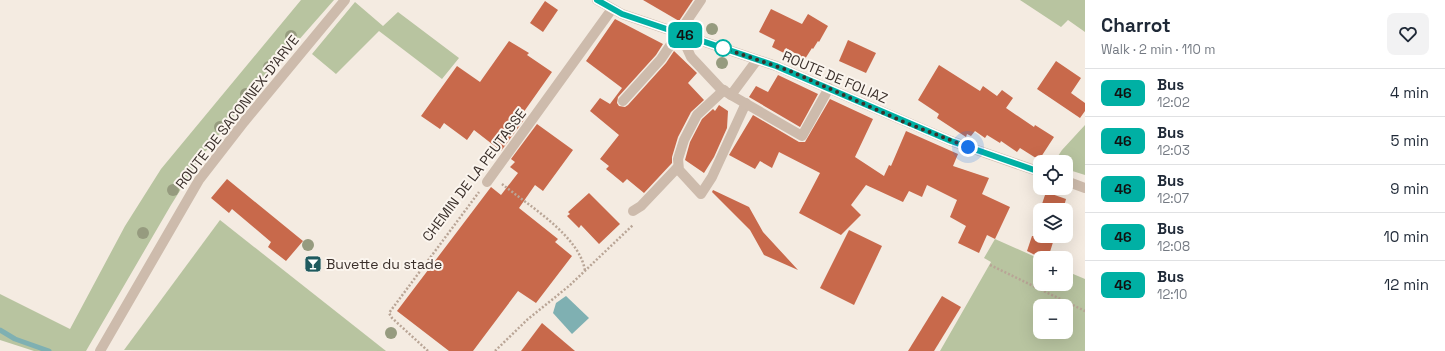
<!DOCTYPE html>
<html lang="en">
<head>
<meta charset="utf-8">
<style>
  :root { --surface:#fff; --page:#f2f2f3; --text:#1f2937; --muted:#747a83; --line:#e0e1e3 }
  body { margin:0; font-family:"Space Grotesk",sans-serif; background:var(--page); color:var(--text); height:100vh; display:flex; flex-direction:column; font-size:15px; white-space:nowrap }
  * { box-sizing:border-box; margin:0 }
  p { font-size:13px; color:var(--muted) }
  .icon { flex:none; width:22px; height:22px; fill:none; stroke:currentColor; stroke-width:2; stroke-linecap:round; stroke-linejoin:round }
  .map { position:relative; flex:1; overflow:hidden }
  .details { display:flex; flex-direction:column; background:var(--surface); width:360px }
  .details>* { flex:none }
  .badge { padding:0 8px; border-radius:6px; font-size:14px; line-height:26px }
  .buttons { position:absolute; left:1033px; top:155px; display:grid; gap:8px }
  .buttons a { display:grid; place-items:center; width:40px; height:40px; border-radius:8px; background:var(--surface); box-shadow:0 4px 16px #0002; font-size:20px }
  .you { position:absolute; width:20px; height:20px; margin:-10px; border:3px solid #fff; border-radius:50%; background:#1a73e8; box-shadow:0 0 0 6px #1a73e833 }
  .map>.badge { position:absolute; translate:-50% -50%; box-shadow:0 0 0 2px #fff }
  .round { display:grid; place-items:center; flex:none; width:42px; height:42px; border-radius:8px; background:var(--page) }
  .head { display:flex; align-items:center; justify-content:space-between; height:68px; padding:0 16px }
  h1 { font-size:19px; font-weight:700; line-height:30px }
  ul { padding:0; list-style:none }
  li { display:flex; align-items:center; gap:12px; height:48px; padding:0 16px; border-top:1px solid var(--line) }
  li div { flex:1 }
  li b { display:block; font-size:15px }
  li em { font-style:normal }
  li .badge { min-width:44px; font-weight:700; text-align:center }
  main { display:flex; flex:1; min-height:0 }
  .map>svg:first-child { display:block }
</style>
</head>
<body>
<main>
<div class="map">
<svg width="1085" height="351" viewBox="0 0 1085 351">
  <rect width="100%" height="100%" fill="#f4ebe1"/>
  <!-- green -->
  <g fill="#b8c4a0" fill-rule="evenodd">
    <polygon points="301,0 334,0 267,76 201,157 171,205 86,351 34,351 0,340 0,294 70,329 125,226 161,169"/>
    <polygon points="1020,0 1085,0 1085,32 1068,20 1061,27"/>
    <polygon points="355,2 383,26 398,12 459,58 442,79 379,31 336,74 312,54"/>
    <polygon points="1085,125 1085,175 1066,169 1066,162 1054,162 1062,150"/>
    <polygon points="220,220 386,351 124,350"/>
    <path d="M995,239L1040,259V284H1066V271L1085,279V351H940L991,262L984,258ZM1040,306H1066V332H1040Z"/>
  </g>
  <!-- water -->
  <polygon fill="#7fb0b2" points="566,296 589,318 572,334 553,313 556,303"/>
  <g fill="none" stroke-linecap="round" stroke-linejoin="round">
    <!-- stream -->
    <polyline stroke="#7fb0b2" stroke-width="5" points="0,330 15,339 49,351"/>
  </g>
  <!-- building -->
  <g fill="#c8694b">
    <polygon points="643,0 693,0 679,21"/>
    <polygon points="545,1 558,10 543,32 530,23"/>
    <polygon points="771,9 802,24 808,14 828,26 819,42 818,41 813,49 812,48 805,59 786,48 784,53 772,47 775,40 759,32"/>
    <polygon points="615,19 663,44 656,55 618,97 617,103 619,106 625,107 628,105 666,63 674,51 697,73 688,83 704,100 691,112 678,137 672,157 672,163 644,193 627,179 623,183 606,169 609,166 600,159 619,135 590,111 600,98 610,104 622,88 586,61"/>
    <polygon points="848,40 876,53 866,73 839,61"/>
    <polygon points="509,41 529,53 527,55 552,72 523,113 527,116 501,151 474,130 467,140 444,123 440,129 421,116 457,66 480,82"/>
    <polygon points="1056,61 1081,78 1071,93 1085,103 1085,111 1080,118 1037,89"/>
    <polygon points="939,65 980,91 983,86 997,96 1002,90 1013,98 1006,108 1034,127 1035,125 1054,137 1039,160 1020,148 1017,152 1001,141 1000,143 987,135 985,138 975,131 971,136 967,134 966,137 937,118 939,114 918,100"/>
    <polygon points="778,75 818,94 800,127 749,97 756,86 768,92"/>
    <polygon points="830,99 873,119 855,157 884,176 889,165 891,166 906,131 958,154 953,166 989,178 982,194 1010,207 995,239 987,235 979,253 958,243 966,226 950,217 957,200 927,185 922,197 909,191 903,202 866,185 851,205 861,215 841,235 799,213 820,173 779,152 772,168 760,161 755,169 729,155 753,115 799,142 805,142"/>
    <polygon points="719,105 728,111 727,128 714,157 704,173 685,160 690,142 702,119 713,109 715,111"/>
    <polygon points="537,124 573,150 543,191 535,185 519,208 558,239 555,242 572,256 536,303 518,291 473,351 449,351 397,311 491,187 501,195 518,173 510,167 515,162 511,159"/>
    <polygon points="227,179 303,241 286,261 268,247 271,242 232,209 229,213 211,198"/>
    <polygon points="713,190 749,207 763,232 798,270 764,255 750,230 712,192"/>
    <polygon points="1046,192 1066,199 1063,210 1040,210"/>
    <polygon points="589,193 620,224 599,244 581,225 579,228 567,216 570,214 568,212"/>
    <polygon points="849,230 882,246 854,305 820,288"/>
    <polygon points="1032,236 1055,236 1048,258 1041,258 1027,251"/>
    <polygon points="942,296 961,307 934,351 908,351"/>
    <polygon points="542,323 575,351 521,351"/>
  </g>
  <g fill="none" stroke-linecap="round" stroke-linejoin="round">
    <!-- path -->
    <g stroke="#b9a596" stroke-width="2.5" stroke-dasharray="2 2" stroke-linecap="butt">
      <path d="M502,184C529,206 580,236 585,271"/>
      <polyline points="990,265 1085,311"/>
      <polyline points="428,351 392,318 389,313 479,192"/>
      <polyline points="495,351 528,319 569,286 633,225"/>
    </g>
    <!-- minor -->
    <g stroke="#cdbbac" stroke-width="10">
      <polyline points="597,0 622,14 776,66 951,141 1040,172"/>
      <polyline points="680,33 691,57 720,88 731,95 757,60"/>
      <polyline points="724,90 697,115 684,140 678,159 679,170 701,194 712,177 746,103"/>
      <polyline points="731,95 802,136 829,88"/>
      <polyline points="623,101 661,59 701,0"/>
      <polyline points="1066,181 1085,188"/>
      <polyline points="487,182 612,9"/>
      <polyline points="633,211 641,206 678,167"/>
      <polyline points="100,351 199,180 244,122 345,0"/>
    </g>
  </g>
  <!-- trees -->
  <g fill="#969b7f">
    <circle cx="712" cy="29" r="6"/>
    <circle cx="291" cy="36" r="6"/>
    <circle cx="722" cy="63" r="6"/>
    <circle cx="269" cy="67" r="6"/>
    <circle cx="246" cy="94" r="6"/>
    <circle cx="220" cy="127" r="6"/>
    <circle cx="173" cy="190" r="6"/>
    <circle cx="143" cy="233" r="6"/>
    <circle cx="308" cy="245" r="6"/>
    <circle cx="391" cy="333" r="6"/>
  </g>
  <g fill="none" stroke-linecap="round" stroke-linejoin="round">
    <!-- line casing -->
    <g stroke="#fff" stroke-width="9">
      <polyline id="line" points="597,0 622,14 776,66 951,141 1040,172"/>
    </g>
    <!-- line -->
    <use href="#line" stroke="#00b0a4" stroke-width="6"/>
    <!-- walk -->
    <polyline stroke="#3b302b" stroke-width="4" stroke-dasharray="0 7.2" points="723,48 790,71 904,122 968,147"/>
  </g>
  <!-- icons -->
  <defs>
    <g id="bar-square" transform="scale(0.9)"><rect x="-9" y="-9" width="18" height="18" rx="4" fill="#1f5a5e" stroke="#fbf5ee"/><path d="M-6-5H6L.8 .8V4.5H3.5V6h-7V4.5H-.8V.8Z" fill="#fff"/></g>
  </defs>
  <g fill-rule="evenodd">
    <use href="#bar-square" x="313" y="264"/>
  </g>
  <!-- markers -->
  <circle fill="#fff" stroke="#00b0a4" stroke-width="2" cx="723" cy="48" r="8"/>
  <g text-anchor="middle" stroke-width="4" stroke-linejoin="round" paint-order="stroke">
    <!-- street labels -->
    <g font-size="14" fill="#3b302b" stroke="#fbf5ee">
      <text transform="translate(835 77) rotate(23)" y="5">ROUTE DE FOLIAZ</text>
      <text transform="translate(237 112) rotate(-52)" y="5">ROUTE DE SACONNEX-D'ARVE</text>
      <text transform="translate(474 175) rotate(-53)" y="5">CHEMIN DE LA PEUTASSE</text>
    </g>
    <!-- poi labels -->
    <g font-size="14" fill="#3b302b" stroke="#fbf5ee" text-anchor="start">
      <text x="326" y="269">Buvette du stade</text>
    </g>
  </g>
</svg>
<div class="buttons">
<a><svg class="icon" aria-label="locate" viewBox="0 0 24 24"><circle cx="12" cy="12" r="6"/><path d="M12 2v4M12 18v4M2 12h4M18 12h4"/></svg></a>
<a><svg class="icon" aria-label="layers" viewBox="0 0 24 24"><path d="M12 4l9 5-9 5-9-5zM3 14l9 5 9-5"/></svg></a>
<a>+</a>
<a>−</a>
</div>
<div class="you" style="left:968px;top:147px"></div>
<b class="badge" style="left:685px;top:35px;background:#00b0a4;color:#111">46</b>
</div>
<section class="details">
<div class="head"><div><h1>Charrot</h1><p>Walk · 2 min · 110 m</p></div><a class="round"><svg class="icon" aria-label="heart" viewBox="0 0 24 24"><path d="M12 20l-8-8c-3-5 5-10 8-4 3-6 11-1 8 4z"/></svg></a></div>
<ul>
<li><span class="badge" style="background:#00b0a4;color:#111">46</span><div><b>Bus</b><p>12:02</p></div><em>4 min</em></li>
<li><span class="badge" style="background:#00b0a4;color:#111">46</span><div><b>Bus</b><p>12:03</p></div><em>5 min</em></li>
<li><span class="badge" style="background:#00b0a4;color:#111">46</span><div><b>Bus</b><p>12:07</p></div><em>9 min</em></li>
<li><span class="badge" style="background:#00b0a4;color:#111">46</span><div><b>Bus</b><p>12:08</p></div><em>10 min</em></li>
<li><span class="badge" style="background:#00b0a4;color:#111">46</span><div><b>Bus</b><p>12:10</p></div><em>12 min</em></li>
</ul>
</section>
</main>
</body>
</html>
